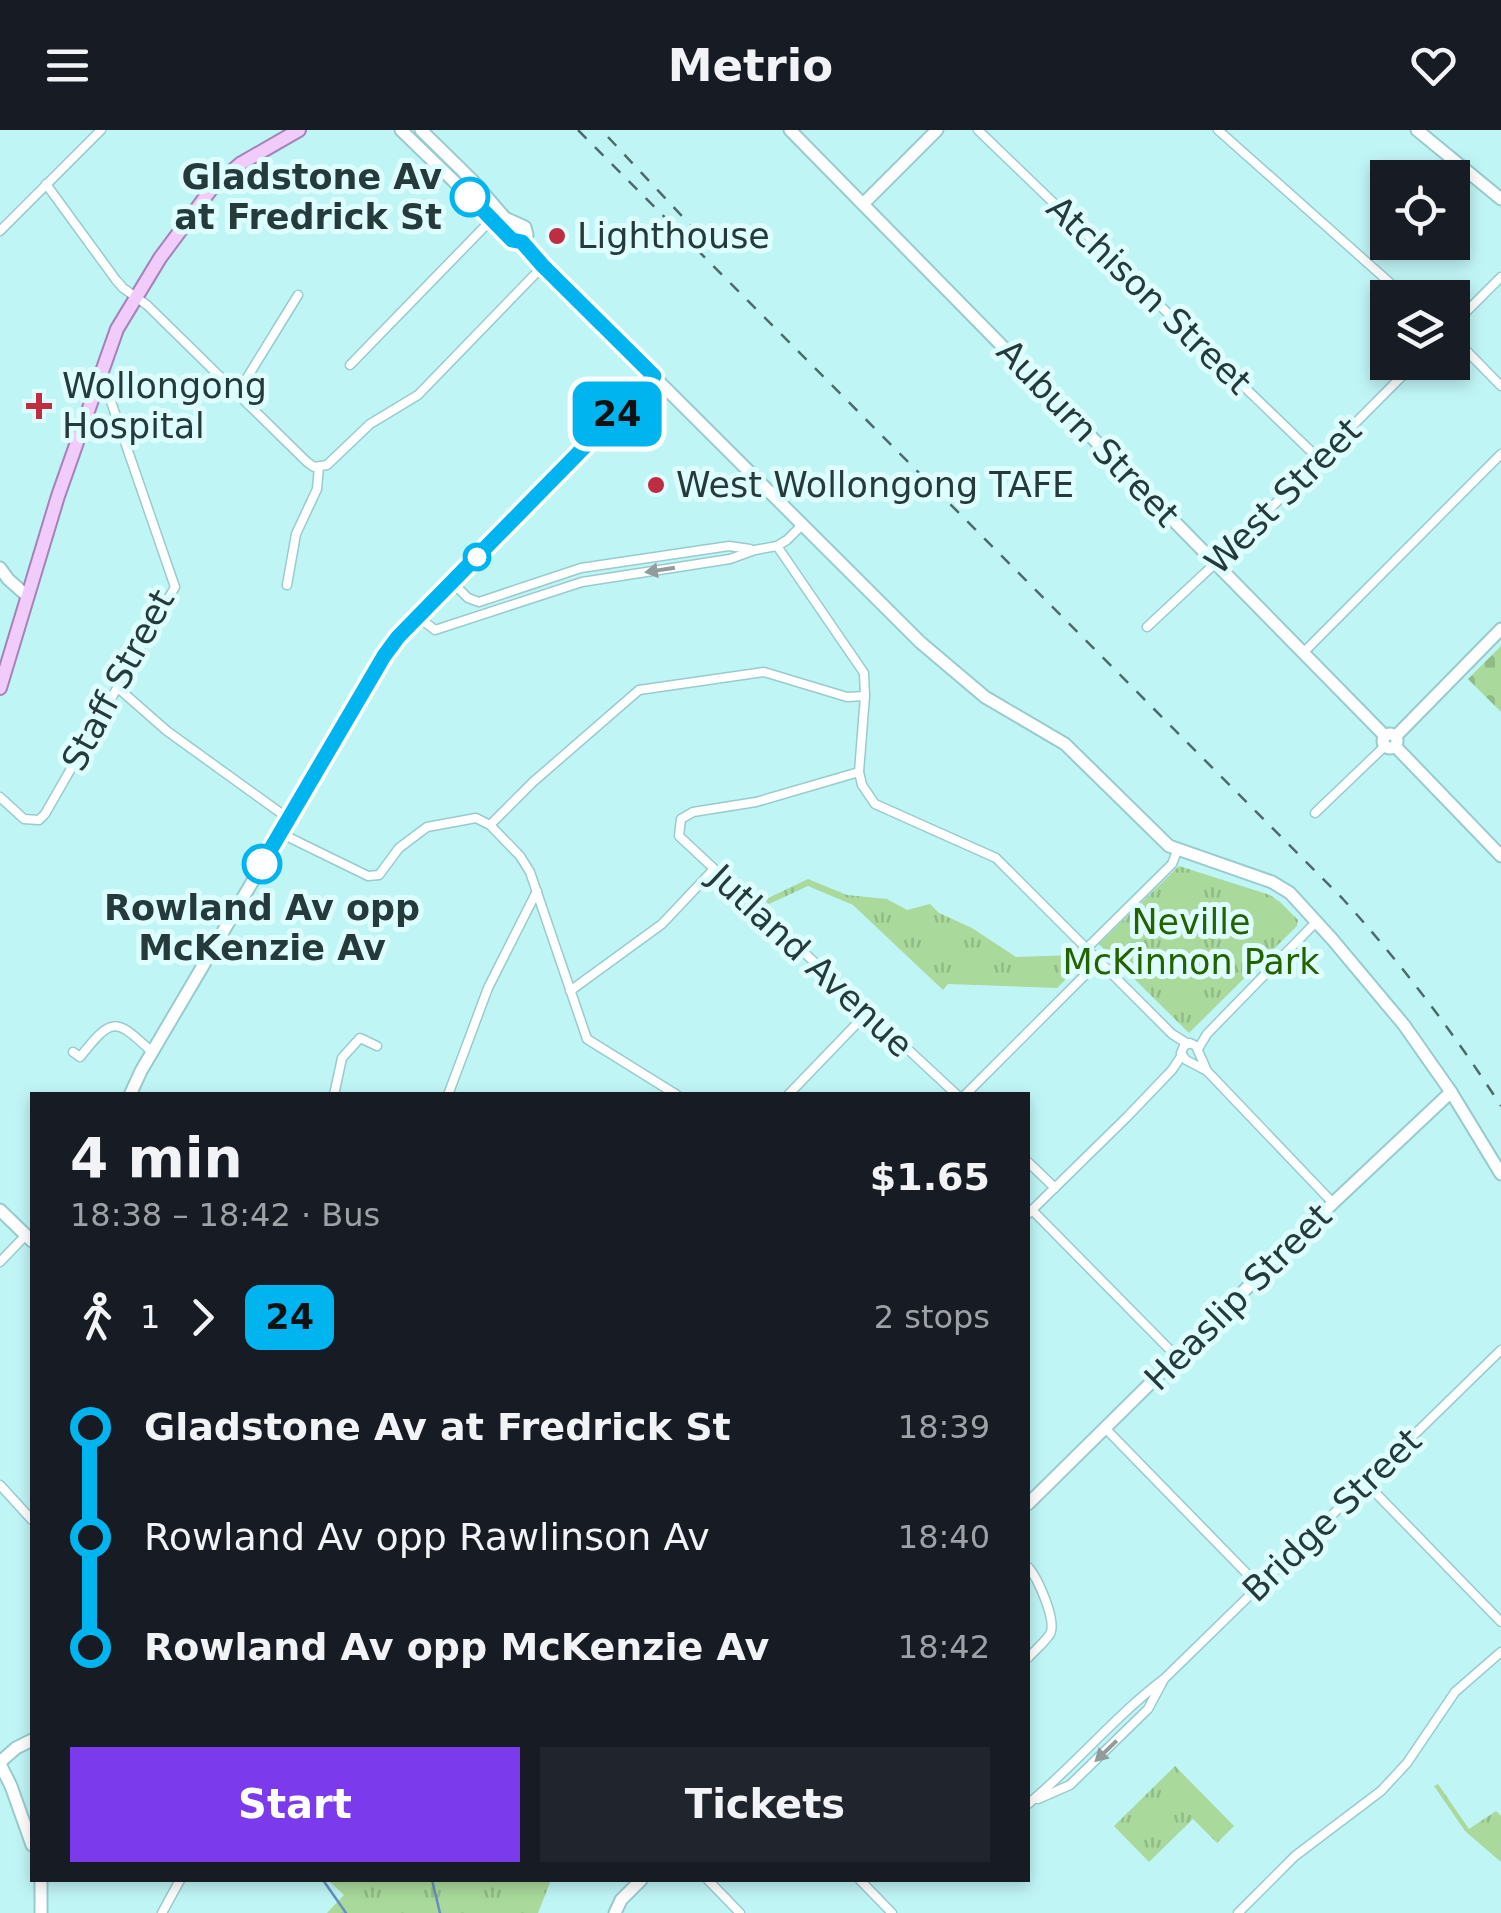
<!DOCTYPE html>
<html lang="en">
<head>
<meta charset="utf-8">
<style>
  :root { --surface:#171b24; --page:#20242c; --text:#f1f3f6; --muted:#9ea1a6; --accent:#7c3aed }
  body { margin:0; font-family:"DejaVu Sans",sans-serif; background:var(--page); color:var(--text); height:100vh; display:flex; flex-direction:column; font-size:38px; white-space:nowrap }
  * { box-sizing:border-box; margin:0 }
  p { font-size:32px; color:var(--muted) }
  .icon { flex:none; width:55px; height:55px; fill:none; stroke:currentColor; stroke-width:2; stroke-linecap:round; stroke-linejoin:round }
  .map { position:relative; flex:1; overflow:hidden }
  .details { position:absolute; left:30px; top:962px; width:1000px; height:790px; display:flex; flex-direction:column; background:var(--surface); border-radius:0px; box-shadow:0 5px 15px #0003 }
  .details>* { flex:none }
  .badge { padding:0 20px; border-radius:15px; font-size:35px; line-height:65px }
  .buttons { position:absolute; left:1370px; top:30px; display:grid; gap:20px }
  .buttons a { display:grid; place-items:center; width:100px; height:100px; border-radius:0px; background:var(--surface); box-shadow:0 5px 15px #0003; font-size:50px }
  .map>.badge { position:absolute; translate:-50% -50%; box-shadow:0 0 0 5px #fff }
  .legs { display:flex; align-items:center; gap:15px; height:110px; padding:0 40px; font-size:32px }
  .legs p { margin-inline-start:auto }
  .headline { display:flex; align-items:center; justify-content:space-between; height:170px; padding:0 40px }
  h1 { font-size:55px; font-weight:700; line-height:75px }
  .primary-button { display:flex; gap:20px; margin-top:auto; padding:20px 40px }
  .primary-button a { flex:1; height:115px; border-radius:0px; background:var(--accent); color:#fff; font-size:40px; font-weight:700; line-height:115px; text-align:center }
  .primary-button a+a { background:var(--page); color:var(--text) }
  ul { padding:0 40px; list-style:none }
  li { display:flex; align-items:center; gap:35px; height:110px; font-size:38px }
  li i { display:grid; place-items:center; width:15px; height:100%; margin:0 12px; background:currentColor }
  li i::after { content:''; width:25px; height:25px; margin:-12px; border:8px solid; border-radius:50%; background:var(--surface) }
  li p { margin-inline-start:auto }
  li:first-child i { background:linear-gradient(#0000 50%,currentColor 0) }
  li:last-child i { background:linear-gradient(currentColor 50%,#0000 0) }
  header { display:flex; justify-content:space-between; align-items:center; height:130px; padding:0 40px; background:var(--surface); font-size:45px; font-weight:700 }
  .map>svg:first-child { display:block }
</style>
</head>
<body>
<header><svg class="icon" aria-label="menu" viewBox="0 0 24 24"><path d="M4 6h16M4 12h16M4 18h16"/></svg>Metrio<svg class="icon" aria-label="heart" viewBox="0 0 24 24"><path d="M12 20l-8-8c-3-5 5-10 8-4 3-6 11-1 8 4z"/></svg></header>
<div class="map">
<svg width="1501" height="1783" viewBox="0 0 1501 1783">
  <defs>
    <pattern id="cemetery-stones" width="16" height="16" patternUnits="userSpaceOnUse" patternTransform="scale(2.5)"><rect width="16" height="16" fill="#a9d99b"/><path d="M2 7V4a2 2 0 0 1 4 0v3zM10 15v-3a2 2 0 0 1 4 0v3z" fill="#91bb86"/></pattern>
    <pattern id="park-tufts" width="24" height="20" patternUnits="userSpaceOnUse" patternTransform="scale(2.5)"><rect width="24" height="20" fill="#a9d99b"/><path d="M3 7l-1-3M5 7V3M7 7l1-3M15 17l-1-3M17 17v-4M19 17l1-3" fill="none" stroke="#91bb86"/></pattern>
  </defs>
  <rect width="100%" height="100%" fill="#c0f5f6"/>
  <!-- cemetery -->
  <polygon fill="url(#cemetery-stones)" points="1501,516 1501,582 1468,549"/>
  <!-- park -->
  <g fill="url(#park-tufts)">
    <polygon points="1179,736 1270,765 1280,772 1298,790 1297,796 1189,903 1099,814"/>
    <polygon points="808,749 847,765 887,769 907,780 930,774 939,783 972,798 1016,827 1074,825 1082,833 1057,858 948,854 943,860 853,775 808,756 769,774 764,770"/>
    <polygon points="1175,1636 1234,1696 1217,1713 1193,1689 1149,1732 1114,1696"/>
    <polygon points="1438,1654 1469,1699 1496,1681 1501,1686 1501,1732 1465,1701 1434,1656"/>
    <polygon points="328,1750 551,1750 538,1783 327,1783 344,1765"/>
  </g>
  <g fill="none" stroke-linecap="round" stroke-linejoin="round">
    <!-- stream -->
    <g stroke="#678ec0" stroke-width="2.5">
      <polyline points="323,1750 346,1783"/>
      <polyline points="432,1750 440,1783"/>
    </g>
    <!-- street casing -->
    <g stroke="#98cbcd" stroke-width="11">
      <g id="street">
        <polyline points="978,0 1320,330"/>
        <polyline points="1218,0 1407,168"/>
        <polyline points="46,54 116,150 123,158 147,175 307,332 314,337 327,335 370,294 418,265 543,136"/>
        <polyline points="0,101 101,0"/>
        <polyline points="1452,196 1501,147"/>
        <polyline points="1453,207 1501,256"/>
        <polyline points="350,235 493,88"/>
        <polyline points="237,264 298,165"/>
        <polyline points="777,416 864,543 865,566 859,642 862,655 875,674 996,728 1172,904 1188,914"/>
        <polyline points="452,452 468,468 479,472 581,438 729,416 750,419"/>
        <polyline points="287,455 296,404 317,359 319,337"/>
        <polyline points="418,487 435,500 582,452 730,429 755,420 777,416 787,410 802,395"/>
        <polyline points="1147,497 1222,427 1416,232"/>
        <polyline points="1303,523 1501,324"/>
        <polyline points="118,558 167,601 289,689"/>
        <polyline points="859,642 756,672 693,682 681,689 679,706 957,965"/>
        <polyline points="0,667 24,689 39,690 45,684 175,457 107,260 99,248"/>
        <polyline points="1315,683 1385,616"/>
        <polyline points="490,695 533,652 639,560 764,542 847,567 865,566"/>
        <polyline points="280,703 368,746 379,745 399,718 427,697 476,688 490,695 520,726 530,742 587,909 677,965"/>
        <polyline points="1087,818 1172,734 1177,721"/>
        <polyline points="570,861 662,794 713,740"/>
        <polyline points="1198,919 1207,904 1317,791"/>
        <path d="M73,922L80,927C112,887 115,887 152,922"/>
        <polyline points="1207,941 1196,916 1190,913 1184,916 1181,923 1186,930 1207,941 1333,1073"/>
        <polyline points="334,965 342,928 360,908 377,916"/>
        <polyline points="448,965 488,858 537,761"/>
        <polyline points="788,965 867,883"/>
        <polyline points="965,965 1099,831"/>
        <polyline points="1028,1032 1055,1058"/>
        <polyline points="1032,1080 1177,1227"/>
        <polyline points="1028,1084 1127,987 1172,940 1182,925"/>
        <polyline points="0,1132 26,1105"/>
        <polyline points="1105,1298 1259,1456"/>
        <polyline points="1365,1352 1501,1492"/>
        <polyline points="0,1355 32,1390"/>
        <path d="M1028,1437C1038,1448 1057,1491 1050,1504C1044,1513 1034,1521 1028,1528"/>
        <polyline points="1038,1669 1070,1655 1148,1579 1163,1551"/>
        <path d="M1028,1674C1075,1635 1115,1586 1164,1549L1501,1220"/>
        <polyline points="708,1750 740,1783"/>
        <polyline points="860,1750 892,1783"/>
        <polyline points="162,1783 180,1750"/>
        <polyline points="1238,1783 1295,1726 1381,1661 1407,1633 1455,1562 1501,1522"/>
      </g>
    </g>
    <!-- secondary casing -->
    <g stroke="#98cbcd" stroke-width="15">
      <g id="secondary">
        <polyline points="401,0 500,96 512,111 522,112 543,136 920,512 985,567 1065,614 1169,716 1272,752 1290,763 1332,809 1404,895 1451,962 1501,1044"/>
        <polyline points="421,0 473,51 505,88 525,97 527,105 522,112"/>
        <polyline points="790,0 1385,606"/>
        <polyline points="1417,0 1501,69"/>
        <polyline points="863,74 937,0"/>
        <polyline points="0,438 8,449 27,466"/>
        <circle cx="1390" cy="611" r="7"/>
        <polyline points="1396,606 1501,499"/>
        <polyline points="1395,616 1501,726"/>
        <polyline points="130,965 141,941 390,518 654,246"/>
        <polyline points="0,1080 32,1111"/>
        <polyline points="1028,1374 1333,1073 1451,962"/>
        <polyline points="0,1632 16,1618 32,1610"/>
        <polyline points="0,1634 11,1656 32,1715"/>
        <polyline points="41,1750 41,1783"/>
        <polyline points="615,1783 621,1770 641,1750"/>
      </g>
    </g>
    <!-- primary casing -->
    <g stroke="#a483b6" stroke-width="16">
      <polyline id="primary" points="0,558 58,366 117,199 160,128 212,58 240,34 299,0"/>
    </g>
    <!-- street -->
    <use href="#street" stroke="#fff" stroke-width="8"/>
    <!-- secondary -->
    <use href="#secondary" stroke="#fff" stroke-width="11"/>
    <!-- primary -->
    <use href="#primary" stroke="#f1ccfb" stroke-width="12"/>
    <!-- rail -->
    <g stroke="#4d6a6a" stroke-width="2.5" stroke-dasharray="12 12" stroke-linecap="butt">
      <path d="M578,0L1342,768C1401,833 1453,902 1501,976"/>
      <polyline points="608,7 695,100"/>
    </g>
  </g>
  <!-- one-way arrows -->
  <defs><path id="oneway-solid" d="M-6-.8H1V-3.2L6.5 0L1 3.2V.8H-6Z" transform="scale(2.5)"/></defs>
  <g fill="#929c9c">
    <use href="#oneway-solid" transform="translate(660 440) rotate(171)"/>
    <use href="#oneway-solid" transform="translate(1106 1621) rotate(136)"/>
  </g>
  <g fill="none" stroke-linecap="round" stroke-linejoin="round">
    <!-- line-1 casing -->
    <g stroke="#fff" stroke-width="22">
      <polyline id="line-1" points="262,734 384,526 398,507 654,246 543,136 522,112 512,110 470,67"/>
    </g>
    <!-- line-1 -->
    <use href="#line-1" stroke="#00b5ef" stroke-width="15"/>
  </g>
  <!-- markers -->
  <g fill="#fff" stroke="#00b5ef" stroke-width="5">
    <circle cx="470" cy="67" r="18"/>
    <circle cx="477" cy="427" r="12"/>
    <circle cx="262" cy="734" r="18"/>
  </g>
  <g fill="#be2d41" stroke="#defdfe" stroke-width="4">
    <circle cx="557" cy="106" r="10"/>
    <path d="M34 261h10v10h10v10h-10v10h-10v-10h-10v-10h10z"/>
    <circle cx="656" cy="355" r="10"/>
  </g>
  <g text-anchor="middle" stroke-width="10" stroke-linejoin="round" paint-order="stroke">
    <!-- stop labels -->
    <g font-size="35" font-weight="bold" fill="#253a3a" stroke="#defdfe" text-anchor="end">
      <text x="442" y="59">Gladstone Av<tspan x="442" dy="40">at Fredrick St</tspan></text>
      <text x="262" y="790" text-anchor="middle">Rowland Av opp<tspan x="262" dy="40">McKenzie Av</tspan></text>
    </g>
    <!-- poi labels -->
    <g font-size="35" fill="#253a3a" stroke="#defdfe" text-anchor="start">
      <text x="577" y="118">Lighthouse</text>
      <text x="62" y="268">Wollongong<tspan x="62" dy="40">Hospital</tspan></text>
      <text x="676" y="367">West Wollongong TAFE</text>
    </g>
    <!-- street labels -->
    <g font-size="35" fill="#253a3a" stroke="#defdfe">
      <text transform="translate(1149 165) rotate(44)" y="12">Atchison Street</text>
      <text transform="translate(1088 303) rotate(46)" y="12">Auburn Street</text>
      <text transform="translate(1283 366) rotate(-45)" y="12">West Street</text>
      <text transform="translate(118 550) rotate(-62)" y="12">Staff Street</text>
      <text transform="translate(811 831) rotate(43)" y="12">Jutland Avenue</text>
      <text transform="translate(1238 1167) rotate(-45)" y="12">Heaslip Street</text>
      <text transform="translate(1332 1385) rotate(-44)" y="12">Bridge Street</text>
    </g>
    <!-- park labels -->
    <g font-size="35" fill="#226300" stroke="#defdfe">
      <text x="1191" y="804">Neville<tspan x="1191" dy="40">McKinnon Park</tspan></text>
    </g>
  </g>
</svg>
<div class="buttons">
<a><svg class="icon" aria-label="locate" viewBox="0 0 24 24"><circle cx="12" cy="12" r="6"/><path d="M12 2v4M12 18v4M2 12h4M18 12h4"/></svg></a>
<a><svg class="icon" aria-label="layers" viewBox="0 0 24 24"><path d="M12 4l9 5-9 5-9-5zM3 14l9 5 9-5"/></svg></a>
</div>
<b class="badge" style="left:617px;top:284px;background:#00b5ef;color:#111">24</b>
<section class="details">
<div class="headline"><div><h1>4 min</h1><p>18:38 – 18:42 · Bus</p></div><b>$1.65</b></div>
<div class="legs"><svg class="icon" aria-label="walk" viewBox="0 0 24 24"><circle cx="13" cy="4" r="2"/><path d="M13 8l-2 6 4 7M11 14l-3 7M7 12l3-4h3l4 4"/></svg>1<svg class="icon" aria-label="forward" viewBox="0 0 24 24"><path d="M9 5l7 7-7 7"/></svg><b class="badge" style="background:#00b5ef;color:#111">24</b><p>2 stops</p></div>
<ul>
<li><i style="color:#00b5ef"></i><b>Gladstone Av at Fredrick St</b><p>18:39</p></li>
<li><i style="color:#00b5ef"></i><span>Rowland Av opp Rawlinson Av</span><p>18:40</p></li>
<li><i style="color:#00b5ef"></i><b>Rowland Av opp McKenzie Av</b><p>18:42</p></li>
</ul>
<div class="primary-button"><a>Start</a><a>Tickets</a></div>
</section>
</div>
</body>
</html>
